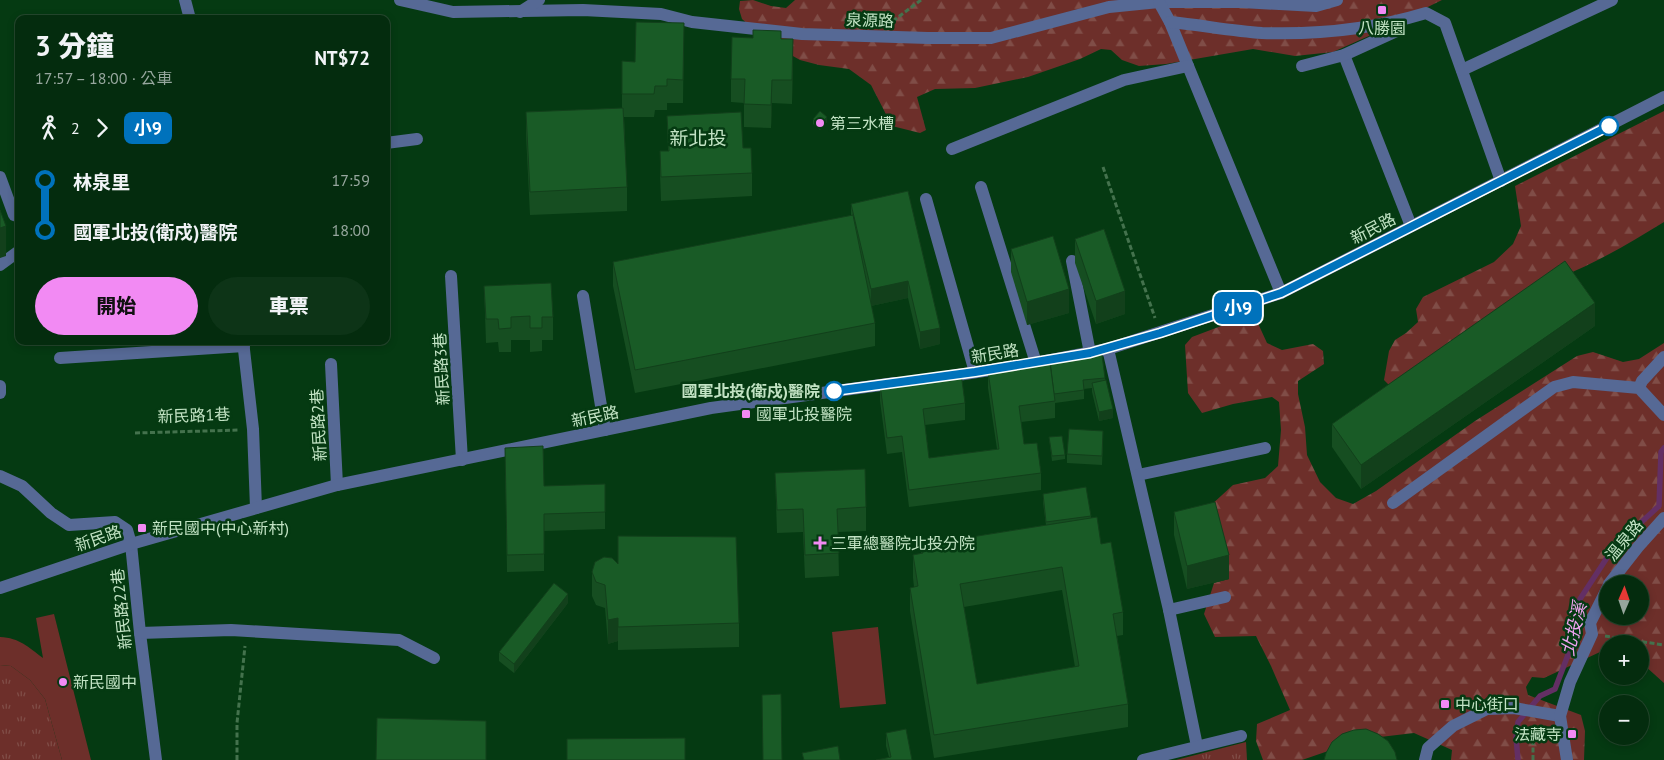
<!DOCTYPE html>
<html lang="zh-TW">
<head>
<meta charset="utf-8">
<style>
  :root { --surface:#042c0e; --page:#0d3417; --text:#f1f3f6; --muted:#97a79e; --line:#25482e; --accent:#f28af3 }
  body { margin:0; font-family:"PT Sans","Noto Sans TC",sans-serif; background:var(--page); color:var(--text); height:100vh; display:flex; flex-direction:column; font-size:19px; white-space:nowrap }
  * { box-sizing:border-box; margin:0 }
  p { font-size:16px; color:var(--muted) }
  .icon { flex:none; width:28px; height:28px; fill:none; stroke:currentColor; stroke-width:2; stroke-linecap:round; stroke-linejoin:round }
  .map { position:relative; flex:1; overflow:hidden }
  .side { position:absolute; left:15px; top:15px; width:375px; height:330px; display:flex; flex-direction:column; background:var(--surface); border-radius:10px; box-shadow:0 2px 8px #0003,0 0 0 1px var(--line) }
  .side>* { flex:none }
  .badge { padding:0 10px; border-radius:8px; font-size:18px; line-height:32px }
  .needle { width:32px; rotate:2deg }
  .controls { position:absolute; left:1599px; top:575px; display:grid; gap:10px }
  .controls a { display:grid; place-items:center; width:50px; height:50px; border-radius:50%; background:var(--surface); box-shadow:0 2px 8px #0003,0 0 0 1px var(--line); font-size:25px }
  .map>.badge { position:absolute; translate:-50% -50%; box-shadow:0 0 0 2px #fff }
  .legs { display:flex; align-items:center; gap:8px; height:55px; padding:0 20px; font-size:16px }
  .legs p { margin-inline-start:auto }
  .head { display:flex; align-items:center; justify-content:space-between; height:85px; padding:0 20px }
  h1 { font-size:28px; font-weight:800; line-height:38px }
  .action { display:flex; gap:10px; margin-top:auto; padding:10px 20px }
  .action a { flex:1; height:58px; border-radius:30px; background:var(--accent); color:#111; font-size:20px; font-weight:800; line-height:58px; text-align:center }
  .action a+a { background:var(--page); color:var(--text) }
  ul { padding:0 20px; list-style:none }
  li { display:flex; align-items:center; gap:18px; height:50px; font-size:19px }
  li i { display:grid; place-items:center; width:8px; height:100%; margin:0 6px; background:currentColor }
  li i::after { content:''; width:12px; height:12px; margin:-6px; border:4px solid; border-radius:50%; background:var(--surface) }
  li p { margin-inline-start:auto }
  li:first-child i { background:linear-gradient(#0000 50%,currentColor 0) }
  li:last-child i { background:linear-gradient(currentColor 50%,#0000 0) }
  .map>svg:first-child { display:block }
</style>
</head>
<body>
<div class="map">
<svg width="1664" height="760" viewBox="0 0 1664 760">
  <defs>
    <pattern id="grass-tufts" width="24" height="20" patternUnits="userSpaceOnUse" patternTransform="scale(1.25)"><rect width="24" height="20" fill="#6d2f2a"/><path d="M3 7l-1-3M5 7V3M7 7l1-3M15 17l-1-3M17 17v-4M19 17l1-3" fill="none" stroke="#804d47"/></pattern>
    <pattern id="forest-firs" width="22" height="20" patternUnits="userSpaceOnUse" patternTransform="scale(1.25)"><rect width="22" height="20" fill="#6d2f2a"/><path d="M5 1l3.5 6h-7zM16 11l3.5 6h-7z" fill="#804d47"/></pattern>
  </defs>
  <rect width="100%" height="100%" fill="#053a12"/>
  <!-- grass -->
  <g fill="url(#grass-tufts)">
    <polygon points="0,665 11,666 30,680 45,699 62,760 0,760"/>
    <polygon points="1246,742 1247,760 1176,760"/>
  </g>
  <!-- forest -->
  <g fill="url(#forest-firs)" fill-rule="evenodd">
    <polygon points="753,0 771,6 786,8 795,0 1442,0 1371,35 1333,52 1295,56 1253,49 1166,64 1139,66 1122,60 1111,50 1101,49 1080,59 1028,77 975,88 935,89 917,97 926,130 920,133 892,126 871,85 849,69 819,65 800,60 768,42 742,19 739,9 740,1"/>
    <path d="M1664,111V222C1630,243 1596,263 1558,278L1396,392L1384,380L1389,351L1395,340L1406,333L1418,322L1416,309L1423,297L1494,262L1513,244L1521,226L1515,186Z"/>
    <path d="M1245,317L1256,319L1267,343L1282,350L1313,344L1323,351L1324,364L1298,381V394L1305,427L1307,455L1320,482L1336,498L1353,504L1376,491L1475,421L1577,356L1593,352L1623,362L1639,359L1664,343V683L1644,665L1640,663V644H1608L1607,654L1600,652L1544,678L1532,677L1526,687L1528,695L1581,715L1585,731L1584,760H1451L1452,750L1414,733L1363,739L1302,760H1263L1256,741L1257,724L1290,710L1271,666L1256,636L1215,637L1204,614L1214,583L1229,579L1210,506L1233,485L1265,478L1278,466L1281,430L1279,402L1272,397L1233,404L1202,413L1188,393L1185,345L1192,337ZM1608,584H1640V616H1608Z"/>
  </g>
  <!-- park -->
  <g fill="#6d2f2a">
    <path d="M54,614L91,760H62L45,699L30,680L11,666L0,665V637C20,638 28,647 43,658L36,618Z"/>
    <polygon points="878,627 886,704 840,708 832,632"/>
  </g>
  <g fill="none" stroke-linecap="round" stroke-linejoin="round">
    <!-- stream -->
    <polyline stroke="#632f64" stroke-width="5.5" points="1518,760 1516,737 1518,722 1540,696 1555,689 1571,647 1571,627 1580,599 1614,547 1659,506 1661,452 1664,448"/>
    <!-- path -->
    <g stroke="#44724d" stroke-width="3" stroke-dasharray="5 2.5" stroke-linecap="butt">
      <polyline points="893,21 921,0"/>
      <polyline points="1103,167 1155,318"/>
      <polyline points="135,433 240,430"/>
      <polyline points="1605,636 1664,645"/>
      <polyline points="237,760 237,723 245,646"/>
      <polyline points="1533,760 1533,726"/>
    </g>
    <!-- minor -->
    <g stroke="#566995" stroke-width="12">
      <polyline points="185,0 190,19"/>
      <polyline points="400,0 453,12 583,10 661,14 692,22 802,34 928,38 991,38 1109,7 1159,2 1242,2 1316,6 1337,0"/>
      <polyline points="1159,2 1170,22 1281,293"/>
      <polyline points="520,12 539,0"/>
      <path d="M1170,22C1201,25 1232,31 1262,33C1318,35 1373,29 1426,13L1445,23L1501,181"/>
      <polyline points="1344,55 1411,226"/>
      <polyline points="1302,66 1344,55 1401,29"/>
      <polyline points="1462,70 1612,0"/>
      <polyline points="386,143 417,139"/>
      <polyline points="952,149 1124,80 1188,66"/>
      <polyline points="0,177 14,215 19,216"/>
      <polyline points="981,187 1036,363"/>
      <polyline points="926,199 975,372"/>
      <polyline points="1072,261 1090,353"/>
      <polyline points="0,265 19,251"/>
      <polyline points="451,276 462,460"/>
      <polyline points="583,296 605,430"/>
      <polyline points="243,341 253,429 256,508"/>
      <polyline points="1108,349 1169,610 1197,746"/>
      <polyline points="60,358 244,346"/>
      <polyline points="331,364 337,485"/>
      <polyline points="945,377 1036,363 1108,349 1281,293 1664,97"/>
      <polyline points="0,386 0,393"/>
      <polyline points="1639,388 1642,381 1664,357"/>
      <polyline points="1138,475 1265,448"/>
      <polyline points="0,476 22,486 51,513 69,525 115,522 127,530 131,544 140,633 156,760"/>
      <polyline points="1393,503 1554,387 1573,382 1639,388 1664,415"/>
      <polyline points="1609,584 1638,547 1664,518"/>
      <polyline points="0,588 131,544 337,485 711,408 895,383"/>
      <polyline points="1169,610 1225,597"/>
      <polyline points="140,633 231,630 399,640 434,658"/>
      <polyline points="1143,760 1241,736"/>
      <polyline points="1425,760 1428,748 1453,726 1487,709 1514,708 1560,716"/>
      <polyline points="1567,760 1560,716 1570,682 1592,634 1590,623 1608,587"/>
    </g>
  </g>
  <!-- wall -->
  <g fill="#164e21" fill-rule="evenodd">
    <polygon points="684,23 683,103 667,103 667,110 655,110 654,117 624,117 627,187 627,211 530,215 526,135 526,112 622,108 622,61 635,62"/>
    <polygon points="781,39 793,62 792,104 772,103 771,128 744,127 744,103 731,102 731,79"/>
    <polygon points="667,116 743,148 752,173 752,196 661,201 660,174 660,151 668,151"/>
    <polygon points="813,119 827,122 820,130 813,124"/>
    <polygon points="908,191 940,344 920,349 908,298 871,306 875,323 875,346 635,393 613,286 613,262 851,216 851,204"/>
    <polygon points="1075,239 1125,314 1096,324 1075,263"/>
    <polygon points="1011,249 1069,313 1027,325 1011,272"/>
    <polygon points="484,286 553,317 553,340 542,340 542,351 530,352 530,340 511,340 511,352 499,352 498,342 486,343"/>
    <polygon points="1595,326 1361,489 1332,447 1332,424"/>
    <polygon points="988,371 1105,378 1113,418 1099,421 1092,392 1092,388 1084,389 1084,399 1055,403 1055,418 1021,422 1024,444 1041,473 1041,490 909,507 902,452 887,454 880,401 880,384 965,403 965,420 925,425 929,458 997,449 988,388"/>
    <polygon points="1049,437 1065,455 1065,459 1052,461"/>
    <polygon points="1103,440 1102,465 1067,463 1067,454"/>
    <polygon points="505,448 544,486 605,512 605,529 544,531 544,571 507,572"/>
    <polygon points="775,473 866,507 866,531 838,532 839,576 805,578 803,532 777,533"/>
    <path d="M1043,494L1091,516V518L1101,544L1123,612V635L1117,636L1128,704V727L934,758L910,611V588L914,587L913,578V555L921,554V545L1046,525L1043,503ZM1062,590L1075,667L977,684L964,607Z"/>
    <polygon points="1174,512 1229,579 1187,589 1174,535"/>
    <polygon points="618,564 739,623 739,647 618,650 618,641 608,644 605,608 596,605 592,596 592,572"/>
    <polygon points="568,603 514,673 499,661 499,652"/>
    <polygon points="886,733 912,760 889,757 886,746"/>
  </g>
  <!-- shaded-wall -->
  <g fill="#12401b">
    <polygon points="793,39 793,62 792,104 792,80"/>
    <polygon points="772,80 772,103 771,128 771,105"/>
    <polygon points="827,117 827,122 820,130 820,125"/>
    <polygon points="6,226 6,256 0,258 0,228"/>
    <polygon points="908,281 908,298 871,306 871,289"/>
    <polygon points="1069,289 1069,313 1027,325 1027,302"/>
    <polygon points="1125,291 1125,314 1096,324 1096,301"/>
    <polygon points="1595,303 1595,326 1361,489 1361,465"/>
    <polygon points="940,328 940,344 920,349 920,332"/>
    <polygon points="1113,409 1113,418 1099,421 1099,412"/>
    <polygon points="1229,555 1229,579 1187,589 1187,566"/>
    <polygon points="568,594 568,603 514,673 514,664"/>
    <polygon points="618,618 618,641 608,644 608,620"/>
  </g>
  <!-- building -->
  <g fill="#195b26" stroke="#12401b" fill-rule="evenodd">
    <polygon points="636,22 684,23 683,80 667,79 667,86 655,86 654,94 622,94 622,61 635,62"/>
    <polygon points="753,30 781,31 781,39 793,39 792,80 772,80 771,105 744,104 745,79 731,79 732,37 753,38"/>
    <polygon points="623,108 627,187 530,192 526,112"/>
    <polygon points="820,111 827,117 820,125 813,119"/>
    <polygon points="741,112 743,148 751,148 752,173 661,177 660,151 669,151 667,116"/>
    <polygon points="908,191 940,328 920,332 908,281 871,289 851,204"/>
    <polygon points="0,210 6,226 0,228"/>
    <polygon points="853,215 875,323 635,370 613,262"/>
    <polygon points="1104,229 1125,291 1096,301 1075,239"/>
    <polygon points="1053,236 1069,289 1027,302 1011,249"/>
    <polygon points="1565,261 1595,303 1361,465 1332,424"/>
    <polygon points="551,283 553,317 542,317 542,328 530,328 530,316 511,317 511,328 499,329 498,319 486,319 484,286"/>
    <polygon points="1102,355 1105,378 1083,380 1084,390 1054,394 1050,361"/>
    <polygon points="1050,363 1055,401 1019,406 1024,444 1037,443 1041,473 909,490 902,436 887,438 880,384 961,373 965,403 923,409 929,458 999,449 988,371"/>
    <polygon points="1106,380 1113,409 1099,412 1092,383"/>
    <polygon points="1069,429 1103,431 1102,456 1067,454"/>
    <polygon points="1062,436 1065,455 1052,456 1049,437"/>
    <polygon points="543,446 544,486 605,484 605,512 544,514 544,554 507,555 505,448"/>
    <polygon points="865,469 866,507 837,509 839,553 805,555 803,509 777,510 775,473"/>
    <polygon points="1086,487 1091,516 1046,522 1043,494"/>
    <polygon points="1215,502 1229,555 1187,566 1174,512"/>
    <path d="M1097,517L1101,544L1111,542L1123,612L1113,614L1128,704L934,735L910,588L918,586L913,555L923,553L921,545ZM1062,567L1079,666L977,684L960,584Z"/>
    <polygon points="618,536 736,537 739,623 618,627 618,618 608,620 605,585 596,582 592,572 595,562 604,557 612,558 618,564"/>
    <polygon points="554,583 568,594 514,664 499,652"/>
    <polygon points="781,694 782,760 763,760 762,695"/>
    <polygon points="377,718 486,721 486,760 376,760"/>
    <polygon points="906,729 912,760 876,760 891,757 886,733"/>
    <polygon points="1366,729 1378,734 1388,741 1395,752 1397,760 1324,760 1326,753 1332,742 1342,734 1354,730"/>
    <polygon points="685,738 685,760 567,760 567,739"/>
    <polygon points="838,746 840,760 804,760 802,753"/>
  </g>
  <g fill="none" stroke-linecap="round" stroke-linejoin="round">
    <!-- line-1 casing -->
    <g stroke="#fff" stroke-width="11">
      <polyline id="line-1" points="834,391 975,372 1090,353 1160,333 1281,293 1609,126"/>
    </g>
    <!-- line-1 -->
    <use href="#line-1" stroke="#0072bc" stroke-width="8"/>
  </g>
  <!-- markers -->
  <g fill="#f28af3" stroke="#053a12" stroke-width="2">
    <rect x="1377" y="5" width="10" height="10" rx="2.5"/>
    <circle cx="820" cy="123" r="5"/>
    <rect x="741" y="409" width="10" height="10" rx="2.5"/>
    <rect x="137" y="523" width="10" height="10" rx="2.5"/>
    <path d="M817.5 535.5h5v5h5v5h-5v5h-5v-5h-5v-5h5z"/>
    <circle cx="63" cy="682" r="5"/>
    <rect x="1440" y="699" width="10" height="10" rx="2.5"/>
    <rect x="1567" y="729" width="10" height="10" rx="2.5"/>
  </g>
  <g fill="#fff" stroke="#0072bc" stroke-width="2.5">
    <circle cx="1609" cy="126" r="9"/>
    <circle cx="834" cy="391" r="9"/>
  </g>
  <g text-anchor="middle" stroke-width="5" stroke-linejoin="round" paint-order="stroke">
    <!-- street labels -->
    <g font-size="16" fill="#c2e3c4" stroke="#053a12">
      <text transform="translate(870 20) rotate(2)" y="6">泉源路</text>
      <text transform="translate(1373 228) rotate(-27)" y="6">新民路</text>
      <text transform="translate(995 353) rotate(-9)" y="6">新民路</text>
      <text transform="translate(441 369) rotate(-93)" y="6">新民路3巷</text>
      <text transform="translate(194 415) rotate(-2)" y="6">新民路1巷</text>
      <text transform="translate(595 416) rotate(-12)" y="6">新民路</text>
      <text transform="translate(318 425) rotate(-93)" y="6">新民路2巷</text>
      <text transform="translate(98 538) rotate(-19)" y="6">新民路</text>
      <text transform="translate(1624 540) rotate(-50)" y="6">溫泉路</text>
      <text transform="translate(121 609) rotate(-96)" y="6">新民路22巷</text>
    </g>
    <!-- poi labels -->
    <g font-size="16" fill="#c2e3c4" stroke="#053a12" text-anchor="start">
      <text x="1382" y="34" text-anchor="middle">八勝園</text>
      <text x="830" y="129">第三水槽</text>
      <text x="756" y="420">國軍北投醫院</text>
      <text x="152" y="534">新民國中(中心新村)</text>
      <text x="831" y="549">三軍總醫院北投分院</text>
      <text x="73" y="688">新民國中</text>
      <text x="1455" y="710">中心街口</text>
      <text x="1562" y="740" text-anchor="end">法藏寺</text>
    </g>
    <!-- stop labels -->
    <g font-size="16" font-weight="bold" fill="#c2e3c4" stroke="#053a12" text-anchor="end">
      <text x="820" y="397">國軍北投(衛戍)醫院</text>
    </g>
    <!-- water labels -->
    <g font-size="18" font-style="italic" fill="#efa2ef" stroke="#053a12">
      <text transform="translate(1574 629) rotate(-76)" y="6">北投溪</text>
    </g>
    <!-- quarter labels -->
    <g font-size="19" fill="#c2e3c4" stroke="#053a12">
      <text x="698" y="145">新北投</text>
    </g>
  </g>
</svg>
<div class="controls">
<a><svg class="needle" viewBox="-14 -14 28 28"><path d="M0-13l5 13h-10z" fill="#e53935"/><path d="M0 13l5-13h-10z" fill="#97a79e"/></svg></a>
<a>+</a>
<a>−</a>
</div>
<b class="badge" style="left:1238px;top:308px;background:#0072bc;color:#fff">小9</b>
<section class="side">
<div class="head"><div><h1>3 分鐘</h1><p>17:57 – 18:00 · 公車</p></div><b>NT$72</b></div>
<div class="legs"><svg class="icon" aria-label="walk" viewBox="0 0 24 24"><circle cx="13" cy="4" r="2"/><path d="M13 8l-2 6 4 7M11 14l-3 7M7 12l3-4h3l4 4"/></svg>2<svg class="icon" aria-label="forward" viewBox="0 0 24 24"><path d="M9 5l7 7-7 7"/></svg><b class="badge" style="background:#0072bc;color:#fff">小9</b></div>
<ul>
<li><i style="color:#0072bc"></i><b>林泉里</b><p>17:59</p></li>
<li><i style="color:#0072bc"></i><b>國軍北投(衛戍)醫院</b><p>18:00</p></li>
</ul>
<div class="action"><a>開始</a><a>車票</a></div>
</section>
</div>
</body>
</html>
